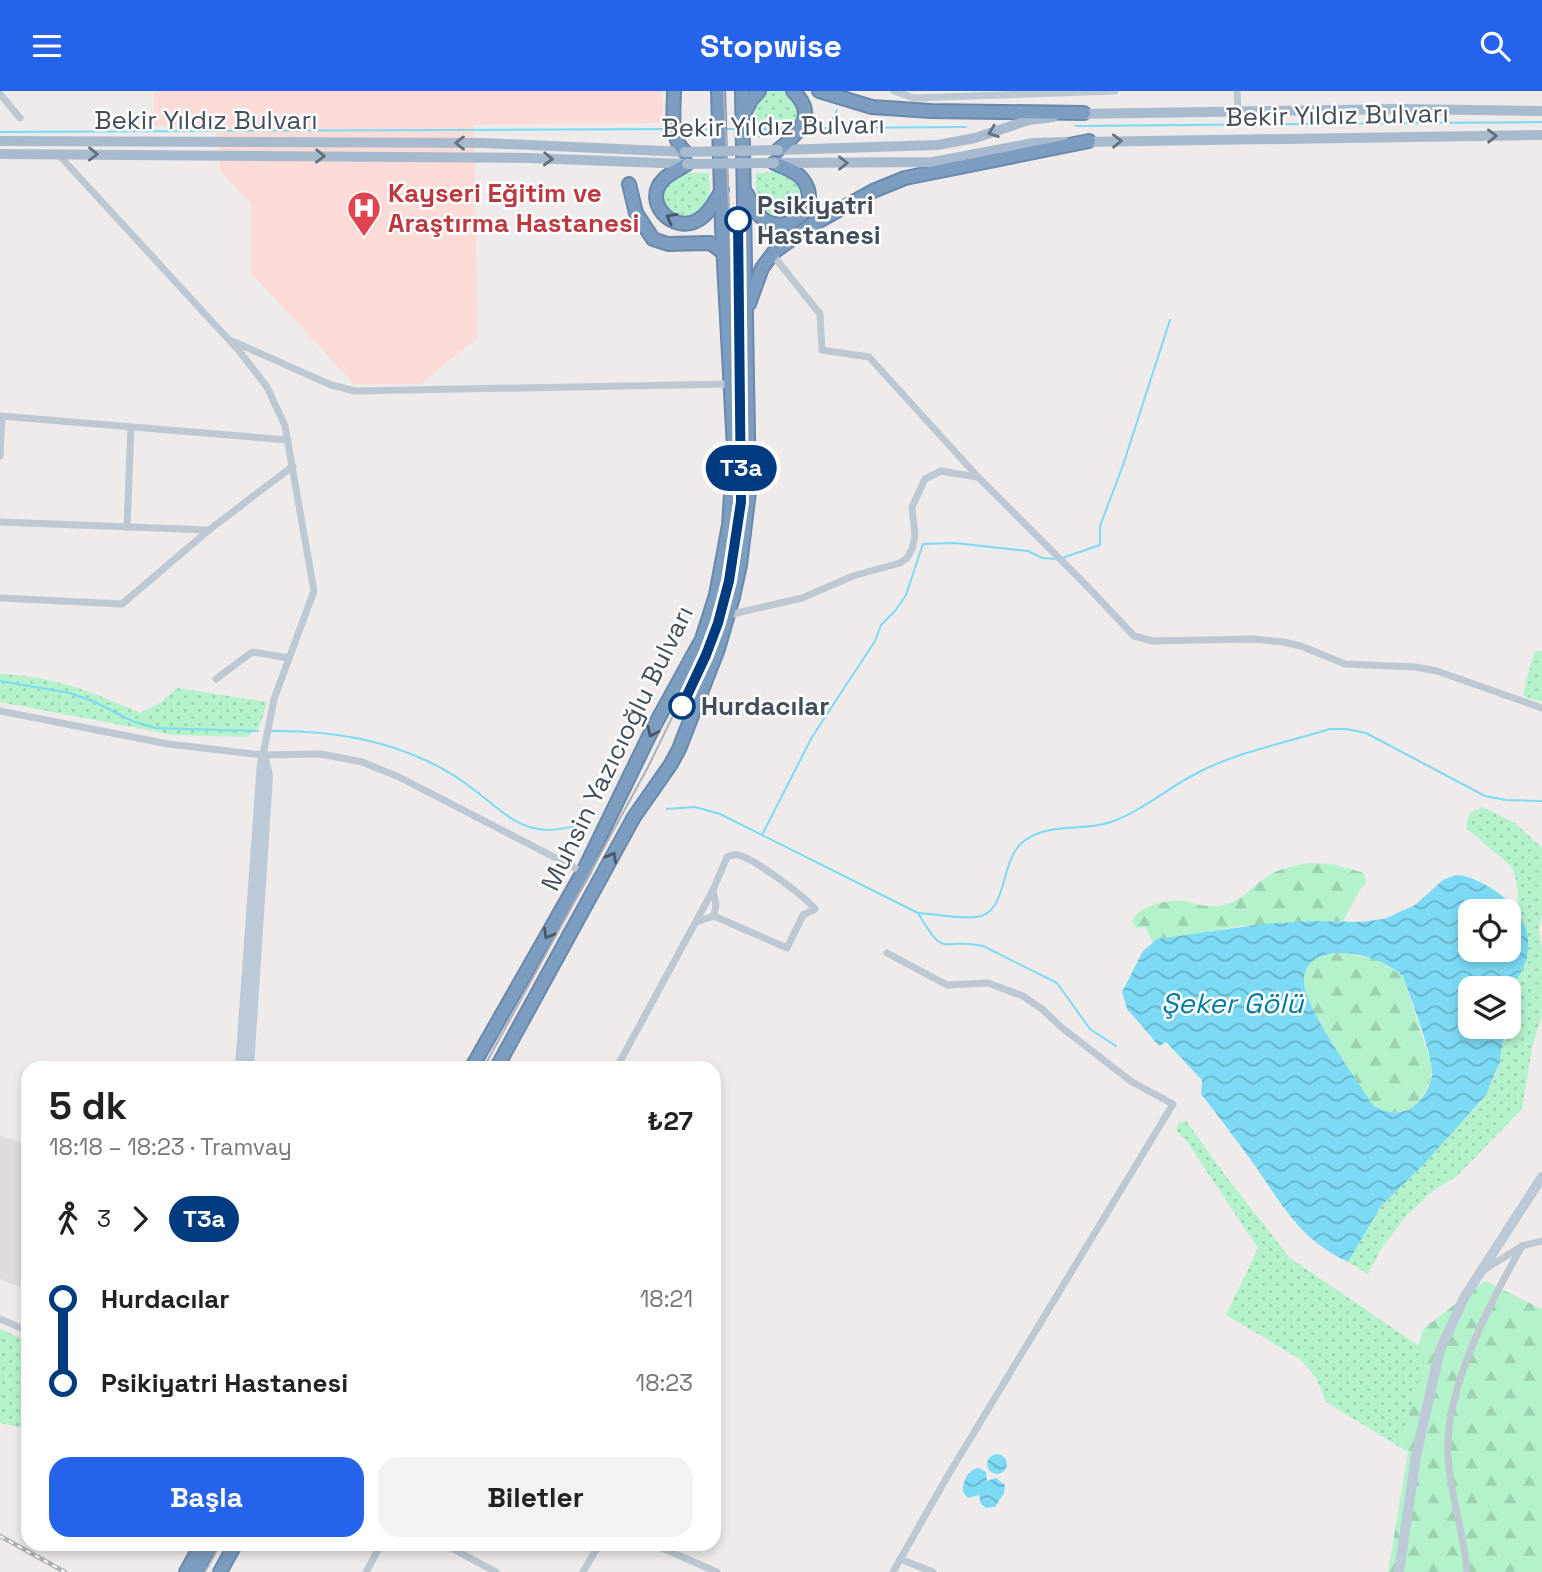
<!DOCTYPE html>
<html lang="tr">
<head>
<meta charset="utf-8">
<style>
  :root { --surface:#fff; --page:#f2f2f2; --text:#222; --muted:#767676; --accent:#2563eb }
  body { margin:0; font-family:"Space Grotesk",sans-serif; background:var(--page); color:var(--text); height:100vh; display:flex; flex-direction:column; font-size:26px; white-space:nowrap }
  * { box-sizing:border-box; margin:0 }
  p { font-size:23px; color:var(--muted) }
  .icon { flex:none; width:38px; height:38px; fill:none; stroke:currentColor; stroke-width:2; stroke-linecap:round; stroke-linejoin:round }
  .map { position:relative; flex:1; overflow:hidden }
  .sheet { position:absolute; left:21px; top:970px; width:700px; height:490px; display:flex; flex-direction:column; background:var(--surface); border-radius:21px; box-shadow:0 4px 10px #0003 }
  .sheet>* { flex:none }
  .badge { padding:0 14px; border-radius:23px; font-size:24px; line-height:46px }
  .buttons { position:absolute; left:1458px; top:808px; display:grid; gap:14px }
  .buttons a { display:grid; place-items:center; width:63px; height:63px; border-radius:14px; background:var(--surface); box-shadow:0 4px 10px #0003; font-size:35px }
  .map>.badge { position:absolute; translate:-50% -50%; box-shadow:0 0 0 4px #fff }
  .legs { display:flex; align-items:center; gap:10px; height:77px; padding:0 28px; font-size:23px }
  .legs p { margin-inline-start:auto }
  .headline { display:flex; align-items:center; justify-content:space-between; height:119px; padding:0 28px }
  h1 { font-size:38px; font-weight:700; line-height:52px }
  .action { display:flex; gap:14px; margin-top:auto; padding:14px 28px }
  .action a { flex:1; height:80px; border-radius:21px; background:var(--accent); color:#fff; font-size:28px; font-weight:700; line-height:80px; text-align:center }
  .action a+a { background:var(--page); color:var(--text) }
  ul { padding:0 28px; list-style:none }
  li { display:flex; align-items:center; gap:24px; height:84px; font-size:26px }
  li i { display:grid; place-items:center; width:10px; height:100%; margin:0 9px; background:currentColor }
  li i::after { content:''; width:18px; height:18px; margin:-9px; border:5px solid; border-radius:50%; background:var(--surface) }
  li p { margin-inline-start:auto }
  li:first-child i { background:linear-gradient(#0000 50%,currentColor 0) }
  li:last-child i { background:linear-gradient(currentColor 50%,#0000 0) }
  header { display:flex; justify-content:space-between; align-items:center; height:91px; padding:0 28px; background:var(--accent); color:#fff; font-size:32px; font-weight:700 }
  .map>svg:first-child { display:block }
</style>
</head>
<body>
<header><svg class="icon" aria-label="menu" viewBox="0 0 24 24"><path d="M4 6h16M4 12h16M4 18h16"/></svg>Stopwise<svg class="icon" aria-label="search" viewBox="0 0 24 24"><circle cx="10" cy="10" r="6"/><path d="M15 15l6 6"/></svg></header>
<div class="map">
<svg width="1542" height="1481" viewBox="0 0 1542 1481">
  <defs>
    <pattern id="green-dots" width="8" height="8" patternUnits="userSpaceOnUse" patternTransform="scale(1.75)"><rect width="8" height="8" fill="#b4f2cc"/><path d="M2 2h.1M6 6h.1" fill="none" stroke="#9cd1b1" stroke-width="1.8" stroke-linecap="round"/></pattern>
    <pattern id="forest-firs" width="22" height="20" patternUnits="userSpaceOnUse" patternTransform="scale(1.75)"><rect width="22" height="20" fill="#b4f2cc"/><path d="M5 1l3.5 6h-7zM16 11l3.5 6h-7z" fill="#9cd1b1"/></pattern>
    <pattern id="water-waves" width="16" height="10" patternUnits="userSpaceOnUse" patternTransform="scale(1.75)"><rect width="16" height="10" fill="#7cdaf4"/><path d="M0 5q4-4 8 0t8 0" fill="none" stroke="#67b3c9"/></pattern>
  </defs>
  <rect width="100%" height="100%" fill="#efebeb"/>
  <!-- education -->
  <polygon fill="#e0dcdd" points="0,1045 28,1053 28,1200 0,1188"/>
  <!-- medical -->
  <polygon fill="#fddbd7" points="154,0 662,0 664,32 474,34 478,246 421,293 354,293 251,182 251,113 221,81 215,36 154,35"/>
  <!-- green -->
  <g fill="url(#green-dots)">
    <polygon points="765,0 788,0 799,11 800,29 790,44 753,47 755,13"/>
    <path d="M682,82H709C709,91 711,101 707,110C700,130 667,134 662,110C661,104 663,99 664,93Z"/>
    <path d="M756,82C765,82 780,79 789,83C794,85 797,90 800,94C817,122 766,142 758,109C755,101 756,90 756,82Z"/>
    <polygon points="1535,560 1542,560 1542,611 1523,605 1527,586"/>
    <path d="M0,583C53,585 93,601 140,622L160,612L177,597L267,611L259,637L247,646L174,644L0,611Z"/>
    <path d="M1482,716L1515,732L1542,757V823L1539,837L1542,860V924L1532,957L1522,1018L1457,1085L1433,1100L1407,1124L1381,1158L1368,1183L1348,1171L1381,1115L1480,1012C1496,989 1506,964 1501,936H1508C1509,925 1505,908 1510,898C1517,884 1527,876 1528,859C1529,842 1518,829 1518,817C1518,801 1518,790 1511,775L1467,738L1466,732L1469,723Z"/>
    <polygon points="1186,1030 1228,1088 1290,1167 1422,1257 1425,1269 1400,1356 1326,1311 1316,1287 1300,1268 1226,1224 1258,1157 1185,1048 1176,1040 1179,1031"/>
    <polygon points="0,1238 28,1250 28,1338 0,1332"/>
  </g>
  <!-- forest -->
  <g fill="url(#forest-firs)">
    <path d="M1310,772L1332,773L1364,782L1366,792L1361,797L1343,830L1239,835L1153,851L1145,836L1136,837L1132,831C1136,815 1170,807 1185,810C1196,813 1205,816 1217,815C1243,812 1248,798 1268,785C1281,777 1295,774 1310,772Z"/>
    <path d="M1344,862L1376,868L1403,885L1432,975C1432,1006 1401,1037 1372,1013C1356,988 1303,916 1304,889C1305,866 1325,862 1344,862Z"/>
    <polygon points="1485,1190 1542,1218 1542,1481 1388,1481 1408,1361 1400,1356 1424,1269 1419,1254 1423,1238"/>
  </g>
  <!-- water -->
  <g fill="url(#water-waves)" fill-rule="evenodd">
    <path d="M1456,784C1466,784 1473,788 1482,792C1510,806 1534,832 1527,866C1524,880 1515,889 1509,900L1508,898H1470V936H1501L1503,947L1500,971L1486,1004L1424,1073L1381,1115L1348,1171C1301,1149 1284,1117 1256,1076C1238,1051 1220,1027 1201,1003L1202,989L1166,951L1159,955L1127,918L1122,901L1143,860L1157,848L1263,833L1316,830L1360,831L1384,828L1415,814L1443,789ZM1470,821H1508V859H1470ZM1337,862C1362,862 1384,869 1403,885C1410,906 1434,967 1432,984C1430,998 1420,1013 1407,1019C1395,1024 1382,1021 1372,1013C1356,987 1304,917 1304,890C1304,870 1320,863 1337,862Z"/>
    <circle cx="997" cy="1373" r="10"/>
    <path d="M978,1377L986,1381L987,1390L996,1387L1005,1394L1004,1402L995,1416L986,1417L981,1413L979,1404L968,1407L963,1401C962,1391 968,1379 978,1377Z"/>
  </g>
  <g fill="none" stroke-linecap="round" stroke-linejoin="round">
    <!-- stream -->
    <g stroke="#7cdaf4" stroke-width="2">
      <polyline points="1076,35 1542,31"/>
      <polyline points="829,36 837,19"/>
      <polyline points="813,37 966,36"/>
      <polyline points="681,38 714,38"/>
      <polyline points="723,38 739,38"/>
      <polyline points="748,38 789,38"/>
      <polyline points="0,41 669,38"/>
      <polyline points="1062,467 1100,454 1100,435 1123,374 1170,229"/>
      <polyline points="0,590 70,602 95,611 132,630 156,637 258,640"/>
      <path d="M269,640C324,639 377,646 427,670C445,678 462,689 477,701C499,718 516,737 546,739C561,739 575,735 589,733"/>
      <path d="M667,718L695,716L720,723L918,822C946,870 940,846 983,855L1057,892L1090,938L1116,955"/>
      <polyline points="762,744 812,646 875,550 881,534 895,520 906,504 923,453 955,452 1028,460 1042,467 1056,468"/>
      <path d="M918,822C936,823 957,828 976,826C1009,823 999,768 1024,750C1049,731 1082,741 1111,731C1142,720 1169,696 1199,681C1238,661 1288,651 1330,638H1346L1366,642L1485,705L1506,709L1542,710"/>
    </g>
    <!-- highway casing -->
    <g stroke="#6988ac" stroke-width="16">
      <g id="highway">
        <path d="M674,0C674,21 669,45 685,61"/>
        <polyline points="819,0 872,16 931,20 1084,22"/>
        <polyline points="745,21 751,9 759,0"/>
        <path d="M778,59C798,43 819,24 793,0"/>
        <path d="M687,73C680,78 670,82 664,88C641,110 673,144 698,129C709,123 715,110 722,99"/>
        <polyline points="629,93 636,122 653,148 668,153 710,152 724,162"/>
        <path d="M747,103C750,109 753,117 758,123C781,151 825,118 803,89C797,80 783,76 774,72"/>
        <polyline points="749,213 762,177 774,161 810,135 873,100 905,87 1089,50"/>
        <polyline points="472,976 583,781 652,639 702,548 716,504 729,434 734,357 722,135 718,0"/>
        <polyline points="497,976 634,726 671,673 679,658 718,558 733,506 740,474 749,401 742,0"/>
        <polyline points="186,1481 202,1452"/>
        <polyline points="196,1481 212,1452"/>
        <polyline points="220,1481 236,1452"/>
      </g>
    </g>
    <!-- street -->
    <g stroke="#bdc8d3" stroke-width="7">
      <polyline points="894,0 914,7 1115,0"/>
      <polyline points="1237,0 1238,20"/>
      <polyline points="0,3 20,27"/>
      <polyline points="58,63 240,261 267,296 285,335 314,500 274,608 263,664"/>
      <polyline points="772,163 820,223 822,259 869,266 978,386 1085,493 1134,545 1153,550 1253,548 1283,551 1301,555 1345,573 1415,576 1437,580 1542,617"/>
      <polyline points="232,250 331,294 355,300 731,293"/>
      <polyline points="0,325 288,349"/>
      <polyline points="0,365 2,326"/>
      <polyline points="0,431 209,439"/>
      <polyline points="127,436 131,336"/>
      <polyline points="0,507 122,513 209,439 293,375"/>
      <polyline points="728,524 802,507 853,485 900,472 907,467 912,458 915,445 912,416 925,388 941,380 977,386"/>
      <polyline points="216,588 252,561 289,567"/>
      <polyline points="0,620 168,653 263,664 321,663 362,671 399,686 583,781"/>
      <polyline points="713,799 716,814 714,825"/>
      <polyline points="887,862 947,894 988,892 1023,905 1042,918 1061,936 1132,991 1173,1013 947,1386 893,1481"/>
      <path d="M617,976L713,799L727,766C732,764 732,763 738,764C754,767 804,805 815,818L803,824L787,857L714,825L696,831"/>
      <polyline points="1484,1179 1522,1155 1542,1150"/>
      <polyline points="0,1228 28,1240"/>
      <polyline points="442,1452 496,1481"/>
      <polyline points="650,1452 717,1481"/>
      <polyline points="900,1468 933,1481"/>
      <polyline points="366,1481 382,1452"/>
      <polyline points="583,1481 600,1452"/>
      <path d="M1467,1481C1464,1442 1450,1404 1448,1365C1444,1299 1490,1212 1522,1155"/>
    </g>
    <!-- secondary -->
    <g stroke="#bcc9d7" stroke-width="10">
      <polyline points="240,976 262,671"/>
      <polyline points="249,976 268,685 263,664"/>
      <polyline points="1399,1481 1416,1365 1440,1259 1465,1205 1542,1086"/>
    </g>
    <!-- primary -->
    <g stroke="#a8bbce" stroke-width="10">
      <polyline points="1076,23 1401,18 1542,20"/>
      <polyline points="0,50 483,52 685,61"/>
      <polyline points="1083,51 1542,44"/>
      <polyline points="778,59 938,54 975,47 1029,29 1053,26"/>
      <polyline points="0,63 529,67 687,73"/>
      <polyline points="777,72 933,71 1033,52 1064,51"/>
    </g>
    <!-- highway -->
    <use href="#highway" stroke="#7d9dc0" stroke-width="12"/>
    <!-- tram -->
    <g stroke="#adb1b7" stroke-width="2">
      <polyline points="484,976 648,676 703,563 715,531 727,488 736,432 739,372 724,0"/>
      <polyline points="205,1481 221,1452"/>
    </g>
    <!-- rail casing -->
    <g stroke="#adb1b7" stroke-width="4.5">
      <polyline id="rail" points="0,1445 65,1481"/>
    </g>
    <!-- rail -->
    <use href="#rail" stroke="#fff" stroke-width="2" stroke-dasharray="5" stroke-linecap="butt"/>
    <!-- primary-bridge -->
    <g stroke="#a8bbce" stroke-width="10">
      <polyline points="685,61 778,59"/>
      <polyline points="687,73 774,72"/>
    </g>
  </g>
  <!-- one-way arrows -->
  <defs><path id="oneway-chevron" d="M-2-3.5L2.5 0L-2 3.5" fill="none" stroke-width="1.6" stroke-linecap="round" stroke-linejoin="round" transform="scale(1.75)"/></defs>
  <g stroke="#616f7e">
    <use href="#oneway-chevron" transform="translate(993 41) rotate(161)"/>
    <use href="#oneway-chevron" transform="translate(1492 45) rotate(-1)"/>
    <use href="#oneway-chevron" transform="translate(1117 50) rotate(-1)"/>
    <use href="#oneway-chevron" transform="translate(460 52) rotate(-180)"/>
    <use href="#oneway-chevron" transform="translate(93 63) rotate(1)"/>
    <use href="#oneway-chevron" transform="translate(320 65) rotate(1)"/>
    <use href="#oneway-chevron" transform="translate(548 68) rotate(2)"/>
    <use href="#oneway-chevron" transform="translate(843 72)"/>
  </g>
  <g stroke="#485765">
    <use href="#oneway-chevron" transform="translate(671 127) rotate(-151)"/>
    <use href="#oneway-chevron" transform="translate(652 641) rotate(116)"/>
    <use href="#oneway-chevron" transform="translate(612 766) rotate(-61)"/>
    <use href="#oneway-chevron" transform="translate(548 843) rotate(120)"/>
  </g>
  <g fill="none" stroke-linecap="round" stroke-linejoin="round">
    <!-- line-1 casing -->
    <g stroke="#fff" stroke-width="16">
      <polyline id="line-1" points="682,615 706,564 718,532 729,490 741,411 738,129"/>
    </g>
    <!-- line-1 -->
    <use href="#line-1" stroke="#003b80" stroke-width="10"/>
  </g>
  <!-- icons -->
  <defs>
    <g id="hospital-pin" transform="scale(1.75)"><path d="M0 17L-7.5 6A9.5 9.5 0 1 1 7.5 6Z" fill="#e0444e" stroke="#fff"/><path d="M-5-5h3v3.5h4V-5h3V5h-3V1.5h-4V5h-3Z" fill="#fff"/></g>
  </defs>
  <g fill-rule="evenodd">
    <use href="#hospital-pin" x="364" y="117"/>
  </g>
  <!-- markers -->
  <g fill="#fff" stroke="#003b80" stroke-width="3.5">
    <circle cx="738" cy="129" r="12"/>
    <circle cx="682" cy="615" r="12"/>
  </g>
  <g text-anchor="middle" stroke-width="5" stroke-linejoin="round" paint-order="stroke">
    <!-- street labels -->
    <g font-size="26" fill="#424f5b" stroke="#fff">
      <text transform="translate(1337 24) rotate(-1)" y="9">Bekir Yıldız Bulvarı</text>
      <text x="206" y="38">Bekir Yıldız Bulvarı</text>
      <text transform="translate(773 35) rotate(-1)" y="9">Bekir Yıldız Bulvarı</text>
      <text transform="translate(617 657) rotate(-64)" y="9">Muhsin Yazıcıoğlu Bulvarı</text>
    </g>
    <!-- health labels -->
    <g font-size="26" font-weight="bold" fill="#be3a42" stroke="#fff" text-anchor="start">
      <text x="388" y="111">Kayseri Eğitim ve<tspan x="388" dy="30">Araştırma Hastanesi</tspan></text>
    </g>
    <!-- stop labels -->
    <g font-size="26" font-weight="bold" fill="#424f5b" stroke="#fff" text-anchor="start">
      <text x="757" y="123">Psikiyatri<tspan x="757" dy="30">Hastanesi</tspan></text>
      <text x="701" y="624">Hurdacılar</text>
    </g>
    <!-- water labels -->
    <g font-size="28" font-style="italic" fill="#027da0" stroke="#fff">
      <text x="1232" y="922">Şeker Gölü</text>
    </g>
  </g>
</svg>
<div class="buttons">
<a><svg class="icon" aria-label="locate" viewBox="0 0 24 24"><circle cx="12" cy="12" r="6"/><path d="M12 2v4M12 18v4M2 12h4M18 12h4"/></svg></a>
<a><svg class="icon" aria-label="layers" viewBox="0 0 24 24"><path d="M12 4l9 5-9 5-9-5zM3 14l9 5 9-5"/></svg></a>
</div>
<b class="badge" style="left:741px;top:377px;background:#003b80;color:#fff">T3a</b>
<section class="sheet">
<div class="headline"><div><h1>5 dk</h1><p>18:18 – 18:23 · Tramvay</p></div><b>₺27</b></div>
<div class="legs"><svg class="icon" aria-label="walk" viewBox="0 0 24 24"><circle cx="13" cy="4" r="2"/><path d="M13 8l-2 6 4 7M11 14l-3 7M7 12l3-4h3l4 4"/></svg>3<svg class="icon" aria-label="forward" viewBox="0 0 24 24"><path d="M9 5l7 7-7 7"/></svg><b class="badge" style="background:#003b80;color:#fff">T3a</b></div>
<ul>
<li><i style="color:#003b80"></i><b>Hurdacılar</b><p>18:21</p></li>
<li><i style="color:#003b80"></i><b>Psikiyatri Hastanesi</b><p>18:23</p></li>
</ul>
<div class="action"><a>Başla</a><a>Biletler</a></div>
</section>
</div>
</body>
</html>
